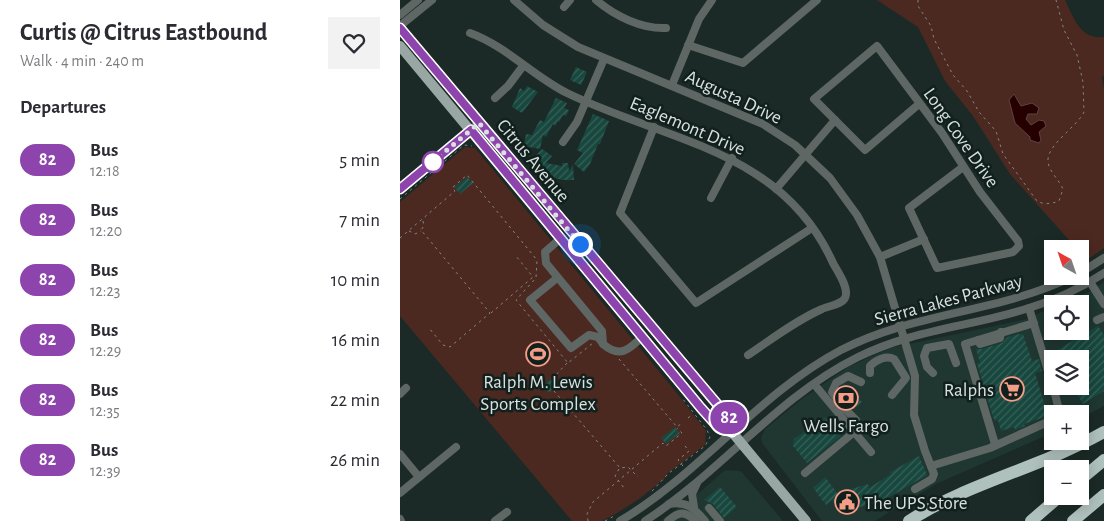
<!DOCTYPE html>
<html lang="en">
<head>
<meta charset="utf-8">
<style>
  :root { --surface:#fff; --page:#f2f2f3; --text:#2b2b33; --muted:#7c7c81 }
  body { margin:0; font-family:"Alegreya Sans",sans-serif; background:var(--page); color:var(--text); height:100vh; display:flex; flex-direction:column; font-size:19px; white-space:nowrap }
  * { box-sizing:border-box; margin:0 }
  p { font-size:16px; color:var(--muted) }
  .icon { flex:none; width:28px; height:28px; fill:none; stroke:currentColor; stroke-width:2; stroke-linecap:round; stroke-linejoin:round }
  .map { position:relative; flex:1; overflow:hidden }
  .panel { display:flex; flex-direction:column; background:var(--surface); width:400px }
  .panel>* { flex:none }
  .badge { padding:0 10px; border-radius:16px; font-size:18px; line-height:32px }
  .needle { width:32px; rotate:320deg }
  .buttons { position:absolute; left:644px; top:240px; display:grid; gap:10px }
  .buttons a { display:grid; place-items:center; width:45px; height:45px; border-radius:0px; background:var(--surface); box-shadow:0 2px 12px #0003; font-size:25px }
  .you { position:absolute; width:25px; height:25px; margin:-12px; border:4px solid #fff; border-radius:50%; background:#1a73e8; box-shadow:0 0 0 8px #1a73e833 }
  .map>.badge { position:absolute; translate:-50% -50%; box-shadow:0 0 0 2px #fff }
  h2 { padding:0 20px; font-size:19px; line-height:45px }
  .round { display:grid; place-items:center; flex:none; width:52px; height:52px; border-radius:0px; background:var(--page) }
  .headline { display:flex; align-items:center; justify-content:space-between; height:85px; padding:0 20px }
  h1 { font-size:24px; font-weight:700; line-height:38px }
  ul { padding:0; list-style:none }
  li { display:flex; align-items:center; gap:15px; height:60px; padding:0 20px }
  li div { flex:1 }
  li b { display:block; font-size:19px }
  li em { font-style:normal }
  li .badge { min-width:55px; font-weight:700; text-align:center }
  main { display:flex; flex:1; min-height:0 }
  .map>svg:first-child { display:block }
</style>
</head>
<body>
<main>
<section class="panel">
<div class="headline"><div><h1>Curtis @ Citrus Eastbound</h1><p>Walk · 4 min · 240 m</p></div><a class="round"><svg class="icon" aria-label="heart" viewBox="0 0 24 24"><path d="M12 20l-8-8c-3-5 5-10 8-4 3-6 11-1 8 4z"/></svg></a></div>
<h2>Departures</h2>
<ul>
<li><span class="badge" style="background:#8e44ad;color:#fff">82</span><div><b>Bus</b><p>12:18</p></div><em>5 min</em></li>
<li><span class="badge" style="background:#8e44ad;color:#fff">82</span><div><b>Bus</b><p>12:20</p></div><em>7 min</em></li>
<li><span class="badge" style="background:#8e44ad;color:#fff">82</span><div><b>Bus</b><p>12:23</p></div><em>10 min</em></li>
<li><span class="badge" style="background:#8e44ad;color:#fff">82</span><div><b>Bus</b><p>12:29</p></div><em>16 min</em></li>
<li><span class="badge" style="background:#8e44ad;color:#fff">82</span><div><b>Bus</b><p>12:35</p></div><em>22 min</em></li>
<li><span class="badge" style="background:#8e44ad;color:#fff">82</span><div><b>Bus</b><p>12:39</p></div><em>26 min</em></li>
</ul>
</section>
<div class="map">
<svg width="704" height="521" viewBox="0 0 704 521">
  <defs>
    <pattern id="building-hatch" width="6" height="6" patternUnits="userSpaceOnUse" patternTransform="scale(1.25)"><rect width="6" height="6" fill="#17473e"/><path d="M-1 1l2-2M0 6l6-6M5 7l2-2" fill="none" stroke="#386159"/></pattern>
  </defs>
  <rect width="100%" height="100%" fill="#1b2a26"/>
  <!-- built -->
  <g fill="#1f3631" fill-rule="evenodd">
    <path d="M704,282V406L680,419V414H652V433L536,484L475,521H422L362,443L361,438L365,429L402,399L448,367L490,348L627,319L652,307V331H680V304H662L689,292ZM652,359H680V386H652Z"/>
    <polygon points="325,470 341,471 383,521 260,521 300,492"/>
  </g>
  <!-- green -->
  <g fill="#4c2920">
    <path d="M477,0H665C674,18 680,40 704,37V75L702,78L704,89V248L687,260L680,249H677L610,174L573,116L545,81L518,27Z"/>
    <polygon points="65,147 75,148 276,392 306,431 305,445 268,473 264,479 239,499 217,513 202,521 172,521 0,316 0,202"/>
  </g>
  <!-- water -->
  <polygon fill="#260000" stroke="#5b4443" points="614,94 621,106 632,103 639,108 637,114 628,114 626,119 631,125 639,120 644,121 646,126 639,132 641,140 639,143 630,140 630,137 615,123 609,100"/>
  <!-- building -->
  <g fill="url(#building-hatch)">
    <polygon points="176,67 187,72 181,85 170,80"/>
    <polygon points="127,86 138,92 122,113 112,107 120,88 124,91"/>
    <polygon points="156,98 167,103 164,108 169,110 166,116 163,115 159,122 158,121 155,126 153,124 146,137 143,135 140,149 124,146 126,134 132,135 140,120 144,122"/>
    <polygon points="193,114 209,121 200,144 198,144 190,164 184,172 174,164 183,153 177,150"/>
    <polygon points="142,149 152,156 146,163 162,166 162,163 168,163 169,171 173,165 174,180 163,180 146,176 147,170 134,157"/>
    <polygon points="67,177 73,183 60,194 54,187"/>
    <polygon points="698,326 704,335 704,391 683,404 672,386 680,386 680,359 656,359 652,353"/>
    <polygon points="619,334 623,334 632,361 639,359 642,371 635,373 648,416 624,424 625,426 615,430 614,427 601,431 598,420 595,421 593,417 577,363 580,363 576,349 582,349 602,343 608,337"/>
    <polygon points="152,378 157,378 157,387 152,388 151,392 142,390 142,386"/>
    <polygon points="445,384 462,402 453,409 445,402 438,391"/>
    <polygon points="425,417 441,436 407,463 393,446 394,439"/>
    <polygon points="275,427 280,433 266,444 261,438"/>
    <polygon points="519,456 527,475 481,502 442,511 440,503 435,504 432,500 426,505 413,488 425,477 448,507 444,491 468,484 469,488 491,474 490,472"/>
    <polygon points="320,487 337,507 324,518 313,504 304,500"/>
  </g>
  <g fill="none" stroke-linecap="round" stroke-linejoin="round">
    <!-- path -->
    <g stroke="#7d8986" stroke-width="1" stroke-dasharray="2.5 4" stroke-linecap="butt">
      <path d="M518,0V6L531,26L534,39L553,75L567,91L579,112L596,131L603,154L637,201C644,205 651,204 659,201L663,189C659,180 649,171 648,162C646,145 677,127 684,112L683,82L677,55L664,30L656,0"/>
      <polyline points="0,199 64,145 72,146"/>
      <polyline points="23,221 24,226 21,230 90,313 50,347 43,345 29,328"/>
      <polyline points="9,231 15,234 21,231"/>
      <polyline points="0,238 55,191 52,188 67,175 137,260 136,278 116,300 168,363 193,343"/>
      <polyline points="91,313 133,277 116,256"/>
      <polyline points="219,359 277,427 282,423"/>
      <polyline points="167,363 155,376 154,391 220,468 228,467 238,477"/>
      <polyline points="288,418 293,414"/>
      <polyline points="283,466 278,460 289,451 285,446"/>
      <polyline points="219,469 215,476 224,488"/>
      <polyline points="252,491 269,473 305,446 310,437 307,430 282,398"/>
      <polyline points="188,521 187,514 193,502 263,443 266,446 282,433 277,428"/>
      <polyline points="205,521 216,515"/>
    </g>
    <!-- minor -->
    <g stroke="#5f6765" stroke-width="8">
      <polyline points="114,0 143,25 178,47 363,124 395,145 430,178 457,215 480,257 515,376 514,415 525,451 534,474 532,479 515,489"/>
      <path d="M196,0C215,16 241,29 266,28"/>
      <polyline points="164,7 170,0"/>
      <polyline points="0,15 18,0"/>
      <polyline points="0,26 32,0"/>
      <path d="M70,33C106,46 133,76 167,93C265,141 382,149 433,263C437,271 450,288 445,298C441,305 428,306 422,309C395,321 372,339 348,355"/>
      <polyline points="288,45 343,63 417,0"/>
      <polyline points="272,85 299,19 312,0"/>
      <polyline points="95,98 108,86 123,66"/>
      <polyline points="519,104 465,150 414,99 477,46 542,133 580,192 618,241 619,246 613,252 537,268 509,208 563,167"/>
      <polyline points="254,127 220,213 296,303 412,228"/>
      <polyline points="163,142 177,122 204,59"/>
      <polyline points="0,189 79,123"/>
      <polyline points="376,189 435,120"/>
      <polyline points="311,198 332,158"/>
      <path d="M161,238L145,252L146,263L202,331L203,344C220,359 230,349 243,336"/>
      <polyline points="480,257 524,239"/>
      <polyline points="680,273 704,258"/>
      <polyline points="157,278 130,300 171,348 189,335 198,337 203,344"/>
      <polyline points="690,282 704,304"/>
      <polyline points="629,308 652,384"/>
      <polyline points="697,320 704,317"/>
      <polyline points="578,340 580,344 600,338 601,332"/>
      <path d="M470,373V366C476,360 486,355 494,359L506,378L492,395"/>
      <polyline points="533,373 527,367 524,356 527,348 549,344 556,363"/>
      <polyline points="414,384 471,452"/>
      <polyline points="653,386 660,414"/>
      <polyline points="0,394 6,388"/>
      <polyline points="439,402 432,392 436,383 448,376 461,382"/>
      <polyline points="443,407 456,420"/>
      <polyline points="595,444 565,344 634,323"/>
      <polyline points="0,454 19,477"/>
      <polyline points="531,466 590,448 652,420"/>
      <polyline points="405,473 454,432"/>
      <polyline points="0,493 56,447"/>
      <path d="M269,504C287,501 294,508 305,521"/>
      <polyline points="294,507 292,494 297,483"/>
      <polyline points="309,508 320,521"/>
      <polyline points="0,519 1,521"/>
      <polyline points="95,521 107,512"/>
      <path d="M220,521C300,474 358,394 441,350C514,312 599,313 674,276"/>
      <path d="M245,521C320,473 377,397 458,357C515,329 570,327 629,308C655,300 681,288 704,273"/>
      <path d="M268,521C278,512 285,510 295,521"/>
    </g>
    <!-- major -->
    <g stroke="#98a7a3" stroke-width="10">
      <polyline points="0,28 329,419 332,432 406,521"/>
      <polyline points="0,46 301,408 319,428 332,432"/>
    </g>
    <!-- highway -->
    <g stroke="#afc1bc" stroke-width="12">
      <polyline points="680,480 704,460"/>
      <path d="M509,521C568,483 642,467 704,432"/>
      <polyline points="631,521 660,496"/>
      <polyline points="673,521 704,495"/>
    </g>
  </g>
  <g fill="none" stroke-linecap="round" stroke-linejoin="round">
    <!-- line casing -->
    <g stroke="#fff" stroke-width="11">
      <polyline id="line" points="0,28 329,418 332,432 319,428 301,408 71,130 0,189"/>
    </g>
    <!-- line -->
    <use href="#line" stroke="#8e44ad" stroke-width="8"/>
    <!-- walk -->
    <polyline stroke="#d8e1df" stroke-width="5" stroke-dasharray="0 9" points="33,162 79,123 180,244"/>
  </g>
  <!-- icons -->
  <defs>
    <g id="stadium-ring" transform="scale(1.25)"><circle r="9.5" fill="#11201d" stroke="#f49e87" stroke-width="1.5"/><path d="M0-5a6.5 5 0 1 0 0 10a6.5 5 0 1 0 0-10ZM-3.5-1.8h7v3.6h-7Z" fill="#f49e87"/></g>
    <g id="supermarket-ring" transform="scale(1.25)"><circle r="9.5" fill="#11201d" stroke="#f49e87" stroke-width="1.5"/><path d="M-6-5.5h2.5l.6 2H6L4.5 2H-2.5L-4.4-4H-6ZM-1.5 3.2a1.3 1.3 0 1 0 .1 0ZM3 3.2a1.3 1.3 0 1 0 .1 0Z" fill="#f49e87"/></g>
    <g id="bank-ring" transform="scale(1.25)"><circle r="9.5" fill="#11201d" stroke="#f49e87" stroke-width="1.5"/><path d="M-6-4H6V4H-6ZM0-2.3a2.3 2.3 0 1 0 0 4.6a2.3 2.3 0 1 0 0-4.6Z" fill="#f49e87"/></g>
    <g id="civic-ring" transform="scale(1.25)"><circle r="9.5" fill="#11201d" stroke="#f49e87" stroke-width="1.5"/><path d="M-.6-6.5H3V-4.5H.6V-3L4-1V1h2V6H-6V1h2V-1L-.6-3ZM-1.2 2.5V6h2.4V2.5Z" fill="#f49e87"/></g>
  </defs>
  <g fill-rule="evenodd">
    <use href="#stadium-ring" x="138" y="354"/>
    <use href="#supermarket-ring" x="612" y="389"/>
    <use href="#bank-ring" x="446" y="398"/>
    <use href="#civic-ring" x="447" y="502"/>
  </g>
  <!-- markers -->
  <circle fill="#fff" stroke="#8e44ad" stroke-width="2.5" cx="33" cy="162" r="10"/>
  <g text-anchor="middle" stroke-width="5" stroke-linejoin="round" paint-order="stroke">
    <!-- street labels -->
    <g font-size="19" fill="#d8e1df" stroke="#11201d">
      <text transform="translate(334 96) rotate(25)" y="7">Augusta Drive</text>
      <text transform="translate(288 125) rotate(23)" y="7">Eaglemont Drive</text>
      <text transform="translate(562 137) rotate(55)" y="7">Long Cove Drive</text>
      <text transform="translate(134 160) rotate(50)" y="7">Citrus Avenue</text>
      <text transform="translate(548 299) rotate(-15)" y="7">Sierra Lakes Parkway</text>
    </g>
    <!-- poi labels -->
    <g font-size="19" fill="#d8e1df" stroke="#11201d">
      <text x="138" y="388">Ralph M. Lewis<tspan x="138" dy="22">Sports Complex</tspan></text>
      <text x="594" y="396" text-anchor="end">Ralphs</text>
      <text x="446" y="432">Wells Fargo</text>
      <text x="464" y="509" text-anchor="start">The UPS Store</text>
    </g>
  </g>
</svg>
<div class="buttons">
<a><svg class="needle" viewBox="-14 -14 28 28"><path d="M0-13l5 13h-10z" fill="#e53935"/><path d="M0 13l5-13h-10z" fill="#7c7c81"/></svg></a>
<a><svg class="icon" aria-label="locate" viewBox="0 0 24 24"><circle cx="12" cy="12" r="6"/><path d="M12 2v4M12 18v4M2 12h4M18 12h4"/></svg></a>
<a><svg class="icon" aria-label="layers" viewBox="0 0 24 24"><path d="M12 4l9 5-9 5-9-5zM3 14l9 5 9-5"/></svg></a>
<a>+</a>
<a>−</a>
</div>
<div class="you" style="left:180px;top:244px"></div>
<b class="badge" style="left:329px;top:418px;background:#8e44ad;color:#fff">82</b>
</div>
</main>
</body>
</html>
